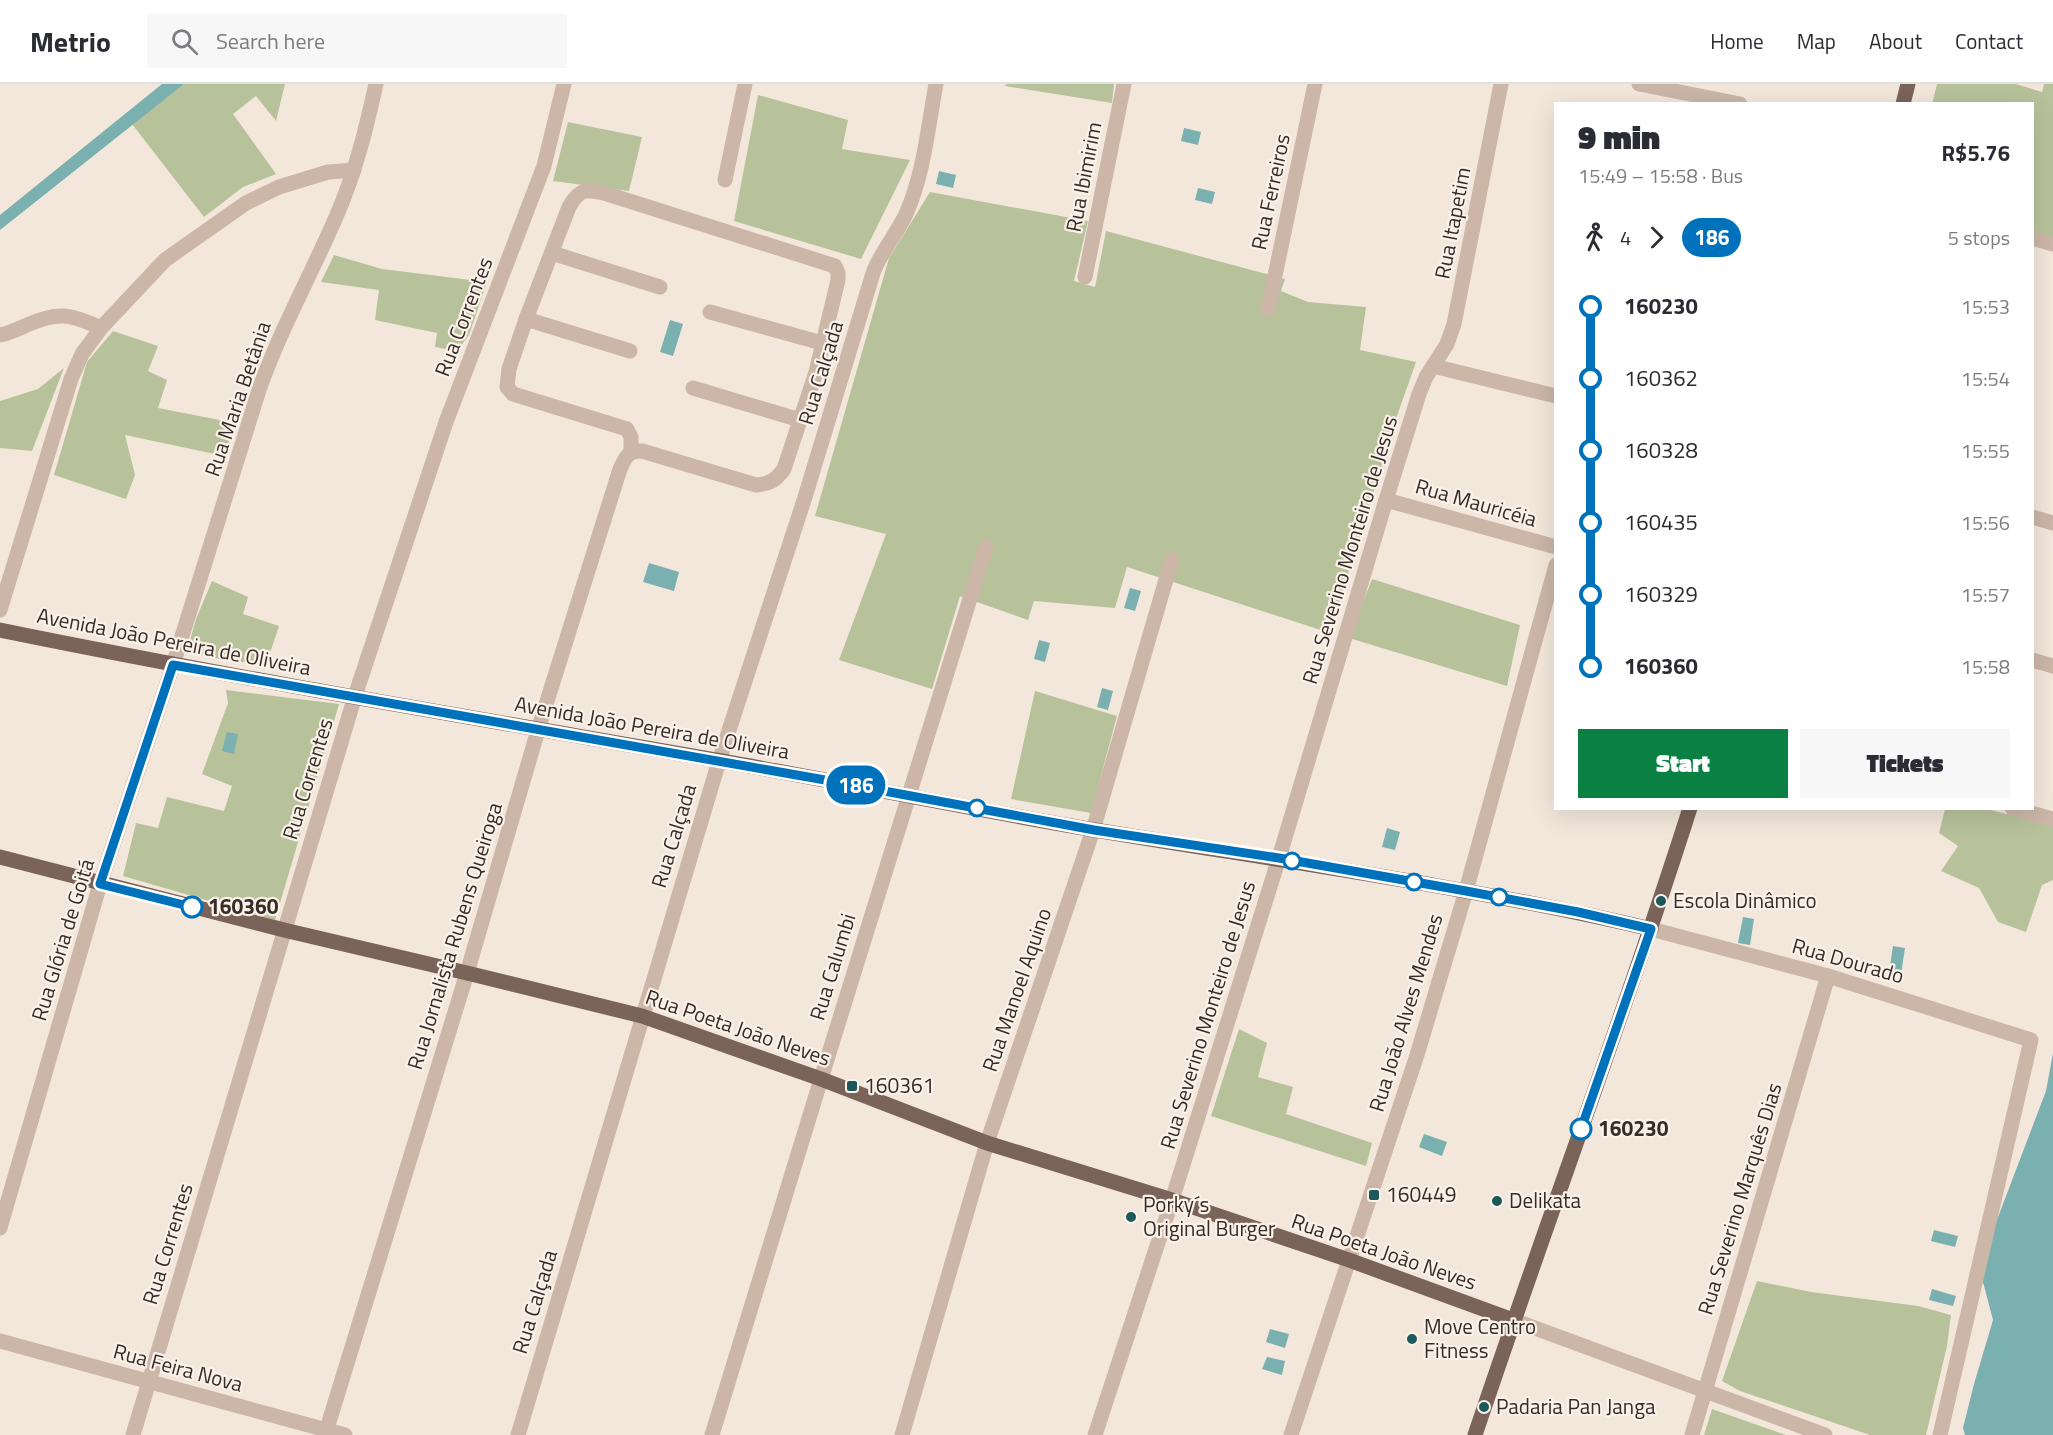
<!DOCTYPE html>
<html lang="en">
<head>
<meta charset="utf-8">
<style>
  :root { --surface:#fff; --page:#f7f7f7; --text:#2b2b33; --muted:#7c7c81; --line:#e1e1e2; --accent:#0b8043 }
  body { margin:0; font-family:"Titillium Web",sans-serif; background:var(--page); color:var(--text); height:100vh; display:flex; flex-direction:column; font-size:22px; white-space:nowrap }
  * { box-sizing:border-box; margin:0 }
  p { font-size:20px; color:var(--muted) }
  .icon { flex:none; width:33px; height:33px; fill:none; stroke:currentColor; stroke-width:2; stroke-linecap:round; stroke-linejoin:round }
  .map { position:relative; flex:1; overflow:hidden }
  .panel { position:absolute; left:1554px; top:18px; width:480px; height:708px; display:flex; flex-direction:column; background:var(--surface); border-radius:0px; box-shadow:0 6px 24px #0002 }
  .panel>* { flex:none }
  .badge { padding:0 12px; border-radius:20px; font-size:21px; line-height:39px }
  .map>.badge { position:absolute; translate:-50% -50%; box-shadow:0 0 0 3px #fff }
  .legs { display:flex; align-items:center; gap:9px; height:66px; padding:0 24px; font-size:20px }
  .legs p { margin-inline-start:auto }
  .overview { display:flex; align-items:center; justify-content:space-between; height:102px; padding:0 24px }
  h1 { font-size:33px; font-weight:800; line-height:45px }
  .cta { display:flex; gap:12px; margin-top:auto; padding:12px 24px }
  .cta a { flex:1; height:69px; border-radius:0px; background:var(--accent); color:#fff; font-size:24px; font-weight:800; line-height:69px; text-align:center }
  .cta a+a { background:var(--page); color:var(--text) }
  ul { padding:0 24px; list-style:none }
  li { display:flex; align-items:center; gap:21px; height:72px; font-size:22px }
  li i { display:grid; place-items:center; width:9px; height:100%; margin:0 8px; background:currentColor }
  li i::after { content:''; width:15px; height:15px; margin:-8px; border:4px solid; border-radius:50%; background:var(--surface) }
  li p { margin-inline-start:auto }
  li:first-child i { background:linear-gradient(#0000 50%,currentColor 0) }
  li:last-child i { background:linear-gradient(currentColor 50%,#0000 0) }
  header { display:flex; align-items:center; gap:36px; box-sizing:border-box; height:84px; padding:0 30px; background:var(--surface); border-bottom:2px solid var(--line) }
  header strong { font-size:28px }
  nav { display:flex; gap:33px; margin-inline-start:auto; font-size:21px }
  .search { width:420px; height:54px; background:var(--page); display:flex; align-items:center; gap:15px; box-sizing:border-box; padding:0 21px; border-radius:0px; color:var(--muted); font-size:22px }
  .map>svg:first-child { display:block }
</style>
</head>
<body>
<header>
<strong>Metrio</strong>
<div class="search"><svg class="icon" aria-label="search" viewBox="0 0 24 24"><circle cx="10" cy="10" r="6"/><path d="M15 15l6 6"/></svg>Search here</div>
<nav><a>Home</a><a>Map</a><a>About</a><a>Contact</a></nav>
</header>
<div class="map">
<svg width="2053" height="1351" viewBox="0 0 2053 1351">
  <rect width="100%" height="100%" fill="#f3e7dc"/>
  <!-- green -->
  <g fill="#b7c29b">
    <polygon points="184,0 285,0 276,37 256,12 233,30 276,90 243,103 204,133 132,40"/>
    <polygon points="1006,0 1114,0 1112,19 1005,2"/>
    <polygon points="1937,0 2016,0 2042,8 2044,0 2053,0 2053,153 2033,147 2032,20 1932,20"/>
    <polygon points="758,11 848,36 842,65 910,76 861,175 734,137"/>
    <polygon points="568,38 642,53 629,107 553,97"/>
    <polygon points="930,108 1088,137 1074,197 1095,203 1106,147 1285,195 1281,207 1308,218 1366,223 1360,266 1416,278 1397,332 1330,549 1127,483 1115,524 1034,517 1028,536 960,512 932,605 839,576 886,450 815,432 889,174"/>
    <polygon points="334,171 382,185 487,198 469,251 457,267 435,263 437,249 375,236 379,206 321,198"/>
    <polygon points="113,247 158,262 148,287 167,296 158,324 235,339 224,372 125,351 135,391 126,415 54,391 87,278"/>
    <polygon points="64,284 32,367 0,364 0,317 38,305"/>
    <polygon points="1372,495 1520,541 1507,602 1349,554"/>
    <polygon points="212,497 248,513 243,530 279,542 266,581 214,574 187,567 196,535"/>
    <polygon points="226,606 339,620 275,836 123,792 136,739 158,744 167,713 224,727 232,702 202,690 228,619"/>
    <polygon points="1035,607 1117,632 1091,729 1011,715"/>
    <polygon points="1945,725 1986,725 2053,741 2053,796 2042,801 2026,848 1998,838 1979,804 1941,787 1958,762 1939,749"/>
    <polygon points="1239,945 1267,959 1258,993 1293,1003 1286,1030 1372,1059 1366,1082 1211,1032"/>
    <polygon points="1757,1197 1811,1208 1918,1222 1951,1231 1947,1262 1926,1351 1870,1351 1740,1307 1722,1297"/>
    <polygon points="1712,1325 1786,1351 1704,1351"/>
  </g>
  <!-- water -->
  <g fill="#7ab0b0">
    <polygon points="162,0 184,0 0,146 0,131"/>
    <polygon points="1184,44 1201,48 1198,61 1181,57"/>
    <polygon points="939,87 956,91 953,104 936,100"/>
    <polygon points="1198,104 1215,108 1212,120 1195,116"/>
    <polygon points="670,236 683,240 673,272 660,268"/>
    <polygon points="649,479 679,488 674,507 643,498"/>
    <polygon points="1130,504 1141,507 1135,527 1124,524"/>
    <polygon points="1039,556 1050,559 1045,578 1034,575"/>
    <polygon points="1102,604 1113,607 1108,626 1097,623"/>
    <polygon points="227,648 238,650 234,670 222,667"/>
    <polygon points="1387,744 1400,748 1395,766 1382,763"/>
    <polygon points="1743,833 1754,835 1750,861 1738,859"/>
    <polygon points="1893,862 1905,864 1901,890 1889,889"/>
    <polygon points="2053,969 2053,1351 1965,1351 1963,1344 1974,1300 1993,1236 1979,1183 2046,1007"/>
    <polygon points="1424,1050 1447,1058 1442,1072 1419,1063"/>
    <polygon points="1934,1146 1958,1152 1955,1163 1931,1157"/>
    <polygon points="1932,1205 1956,1212 1953,1222 1929,1216"/>
    <polygon points="1270,1245 1289,1250 1285,1264 1266,1258"/>
    <polygon points="1267,1273 1285,1277 1282,1291 1262,1285"/>
  </g>
  <g fill="none" stroke-linecap="round" stroke-linejoin="round">
    <!-- street -->
    <g stroke="#cbb6a7" stroke-width="15">
      <polyline points="1639,0 1740,20"/>
      <polyline points="725,96 745,0"/>
      <polyline points="2032,154 2053,160"/>
      <polyline points="552,169 660,203"/>
      <polyline points="1085,193 1124,0"/>
      <polyline points="1268,225 1315,0"/>
      <polyline points="710,228 822,259"/>
      <polyline points="526,235 630,267"/>
      <path d="M0,251C10,249 18,245 27,241C58,227 71,230 101,244"/>
      <polyline points="1433,282 1556,312"/>
      <polyline points="693,304 800,336"/>
      <polyline points="1386,416 1556,463"/>
      <polyline points="2032,433 2053,439"/>
      <polyline points="0,526 71,295 82,270 101,244 165,176 246,119 279,103 328,88 354,86"/>
      <polyline points="2032,576 2053,582"/>
      <polyline points="2012,724 2053,735"/>
      <polyline points="1651,845 1828,892 2031,956 1940,1351"/>
      <path d="M0,1144L100,800L173,581L259,306C280,246 311,191 336,133C355,90 366,45 376,0"/>
      <polyline points="1513,1236 1825,1351"/>
      <polyline points="0,1257 345,1351"/>
      <polyline points="133,1351 355,612 446,338 544,82 564,0"/>
      <path d="M325,1351L467,889L538,646L620,385C626,372 628,367 642,367L756,401C770,400 776,396 784,385L816,288L838,196V189L835,182L607,110C587,105 580,103 569,123L526,235L509,285L507,303L513,310L627,345L631,353V368"/>
      <path d="M518,1351L719,677L805,413L874,186C883,166 897,149 906,130C924,89 928,43 936,0"/>
      <polyline points="712,1351 821,995 986,463"/>
      <polyline points="902,1351 987,1059 1093,746 1172,475"/>
      <polyline points="1095,1351 1172,1116 1279,774 1386,416 1419,310 1426,293 1447,260 1454,240 1501,0"/>
      <polyline points="1291,1351 1417,971 1466,807 1556,481"/>
      <polyline points="1692,1351 1828,892"/>
    </g>
    <!-- primary -->
    <g stroke="#7a6359" stroke-width="15">
      <polyline points="1903,20 1908,0"/>
      <path d="M0,546C240,595 481,635 722,677C846,699 970,725 1095,746C1281,777 1467,802 1651,845"/>
      <polyline points="0,773 284,846 467,889 642,932 821,995 987,1059 1172,1116 1349,1176 1513,1236"/>
      <path d="M1475,1351C1545,1142 1623,935 1690,724"/>
    </g>
  </g>
  <g fill="none" stroke-linecap="round" stroke-linejoin="round">
    <!-- line-1 casing -->
    <g stroke="#fff" stroke-width="14">
      <polyline id="line-1" points="192,823 100,800 173,581 825,696 1094,746 1279,774 1466,807 1578,828 1651,845 1581,1045"/>
    </g>
    <!-- line-1 -->
    <use href="#line-1" stroke="#0072bc" stroke-width="9"/>
  </g>
  <!-- markers -->
  <g fill="#fff" stroke="#0072bc" stroke-width="3">
    <circle cx="977" cy="724" r="8"/>
    <circle cx="1292" cy="777" r="8"/>
    <circle cx="1414" cy="798" r="8"/>
    <circle cx="1499" cy="813" r="8"/>
    <circle cx="192" cy="823" r="10"/>
    <circle cx="1581" cy="1045" r="10"/>
  </g>
  <g fill="#1d585a" stroke="#faf1e9" stroke-width="2">
    <circle cx="1661" cy="817" r="6"/>
    <rect x="846" y="996" width="12" height="12" rx="3"/>
    <rect x="1368" y="1105" width="12" height="12" rx="3"/>
    <circle cx="1497" cy="1117" r="6"/>
    <circle cx="1131" cy="1133" r="6"/>
    <circle cx="1412" cy="1255" r="6"/>
    <circle cx="1484" cy="1323" r="6"/>
  </g>
  <g text-anchor="middle" stroke-width="4.5" stroke-linejoin="round" paint-order="stroke">
    <!-- street labels -->
    <g font-size="21" fill="#372c28" stroke="#faf1e9">
      <text transform="translate(1084 93) rotate(-79)" y="7">Rua Ibimirim</text>
      <text transform="translate(1271 108) rotate(-78)" y="7">Rua Ferreiros</text>
      <text transform="translate(1453 139) rotate(-79)" y="7">Rua Itapetim</text>
      <text transform="translate(464 233) rotate(-69)" y="7">Rua Correntes</text>
      <text transform="translate(821 289) rotate(-73)" y="7">Rua Calçada</text>
      <text transform="translate(238 315) rotate(-71)" y="7">Rua Maria Betânia</text>
      <text transform="translate(1476 419) rotate(16)" y="7">Rua Mauricéia</text>
      <text transform="translate(1350 466) rotate(-73)" y="7">Rua Severino Monteiro de Jesus</text>
      <text transform="translate(174 558) rotate(11)" y="7">Avenida João Pereira de Oliveira</text>
      <text transform="translate(652 644) rotate(10)" y="7">Avenida João Pereira de Oliveira</text>
      <text transform="translate(308 695) rotate(-73)" y="7">Rua Correntes</text>
      <text transform="translate(674 752) rotate(-73)" y="7">Rua Calçada</text>
      <text transform="translate(455 852) rotate(-73)" y="7">Rua Jornalista Rubens Queiroga</text>
      <text transform="translate(63 856) rotate(-73)" y="7">Rua Glória de Goitá</text>
      <text transform="translate(1848 877) rotate(16)" y="7">Rua Dourado</text>
      <text transform="translate(833 883) rotate(-73)" y="7">Rua Calumbi</text>
      <text transform="translate(1017 906) rotate(-71)" y="7">Rua Manoel Aquino</text>
      <text transform="translate(1406 929) rotate(-73)" y="7">Rua João Alves Mendes</text>
      <text transform="translate(1208 931) rotate(-73)" y="7">Rua Severino Monteiro de Jesus</text>
      <text transform="translate(738 944) rotate(19)" y="7">Rua Poeta João Neves</text>
      <text transform="translate(1740 1115) rotate(-73)" y="7">Rua Severino Marquês Dias</text>
      <text transform="translate(168 1160) rotate(-73)" y="7">Rua Correntes</text>
      <text transform="translate(1384 1168) rotate(19)" y="7">Rua Poeta João Neves</text>
      <text transform="translate(535 1218) rotate(-73)" y="7">Rua Calçada</text>
      <text transform="translate(178 1284) rotate(15)" y="7">Rua Feira Nova</text>
    </g>
    <!-- poi labels -->
    <g font-size="21" fill="#372c28" stroke="#faf1e9" text-anchor="start">
      <text x="1673" y="824">Escola Dinâmico</text>
      <text x="864" y="1009">160361</text>
      <text x="1386" y="1118">160449</text>
      <text x="1509" y="1124">Delikata</text>
      <text x="1143" y="1128">Porky´s<tspan x="1143" dy="24">Original Burger</tspan></text>
      <text x="1424" y="1250">Move Centro<tspan x="1424" dy="24">Fitness</tspan></text>
      <text x="1496" y="1330">Padaria Pan Janga</text>
    </g>
    <!-- stop labels -->
    <g font-size="21" font-weight="bold" fill="#372c28" stroke="#faf1e9" text-anchor="start">
      <text x="208" y="830">160360</text>
      <text x="1598" y="1052">160230</text>
    </g>
  </g>
</svg>
<b class="badge" style="left:856px;top:701px;background:#0072bc;color:#fff">186</b>
<section class="panel">
<div class="overview"><div><h1>9 min</h1><p>15:49 – 15:58 · Bus</p></div><b>R$5.76</b></div>
<div class="legs"><svg class="icon" aria-label="walk" viewBox="0 0 24 24"><circle cx="13" cy="4" r="2"/><path d="M13 8l-2 6 4 7M11 14l-3 7M7 12l3-4h3l4 4"/></svg>4<svg class="icon" aria-label="forward" viewBox="0 0 24 24"><path d="M9 5l7 7-7 7"/></svg><b class="badge" style="background:#0072bc;color:#fff">186</b><p>5 stops</p></div>
<ul>
<li><i style="color:#0072bc"></i><b>160230</b><p>15:53</p></li>
<li><i style="color:#0072bc"></i><span>160362</span><p>15:54</p></li>
<li><i style="color:#0072bc"></i><span>160328</span><p>15:55</p></li>
<li><i style="color:#0072bc"></i><span>160435</span><p>15:56</p></li>
<li><i style="color:#0072bc"></i><span>160329</span><p>15:57</p></li>
<li><i style="color:#0072bc"></i><b>160360</b><p>15:58</p></li>
</ul>
<div class="cta"><a>Start</a><a>Tickets</a></div>
</section>
</div>
</body>
</html>
